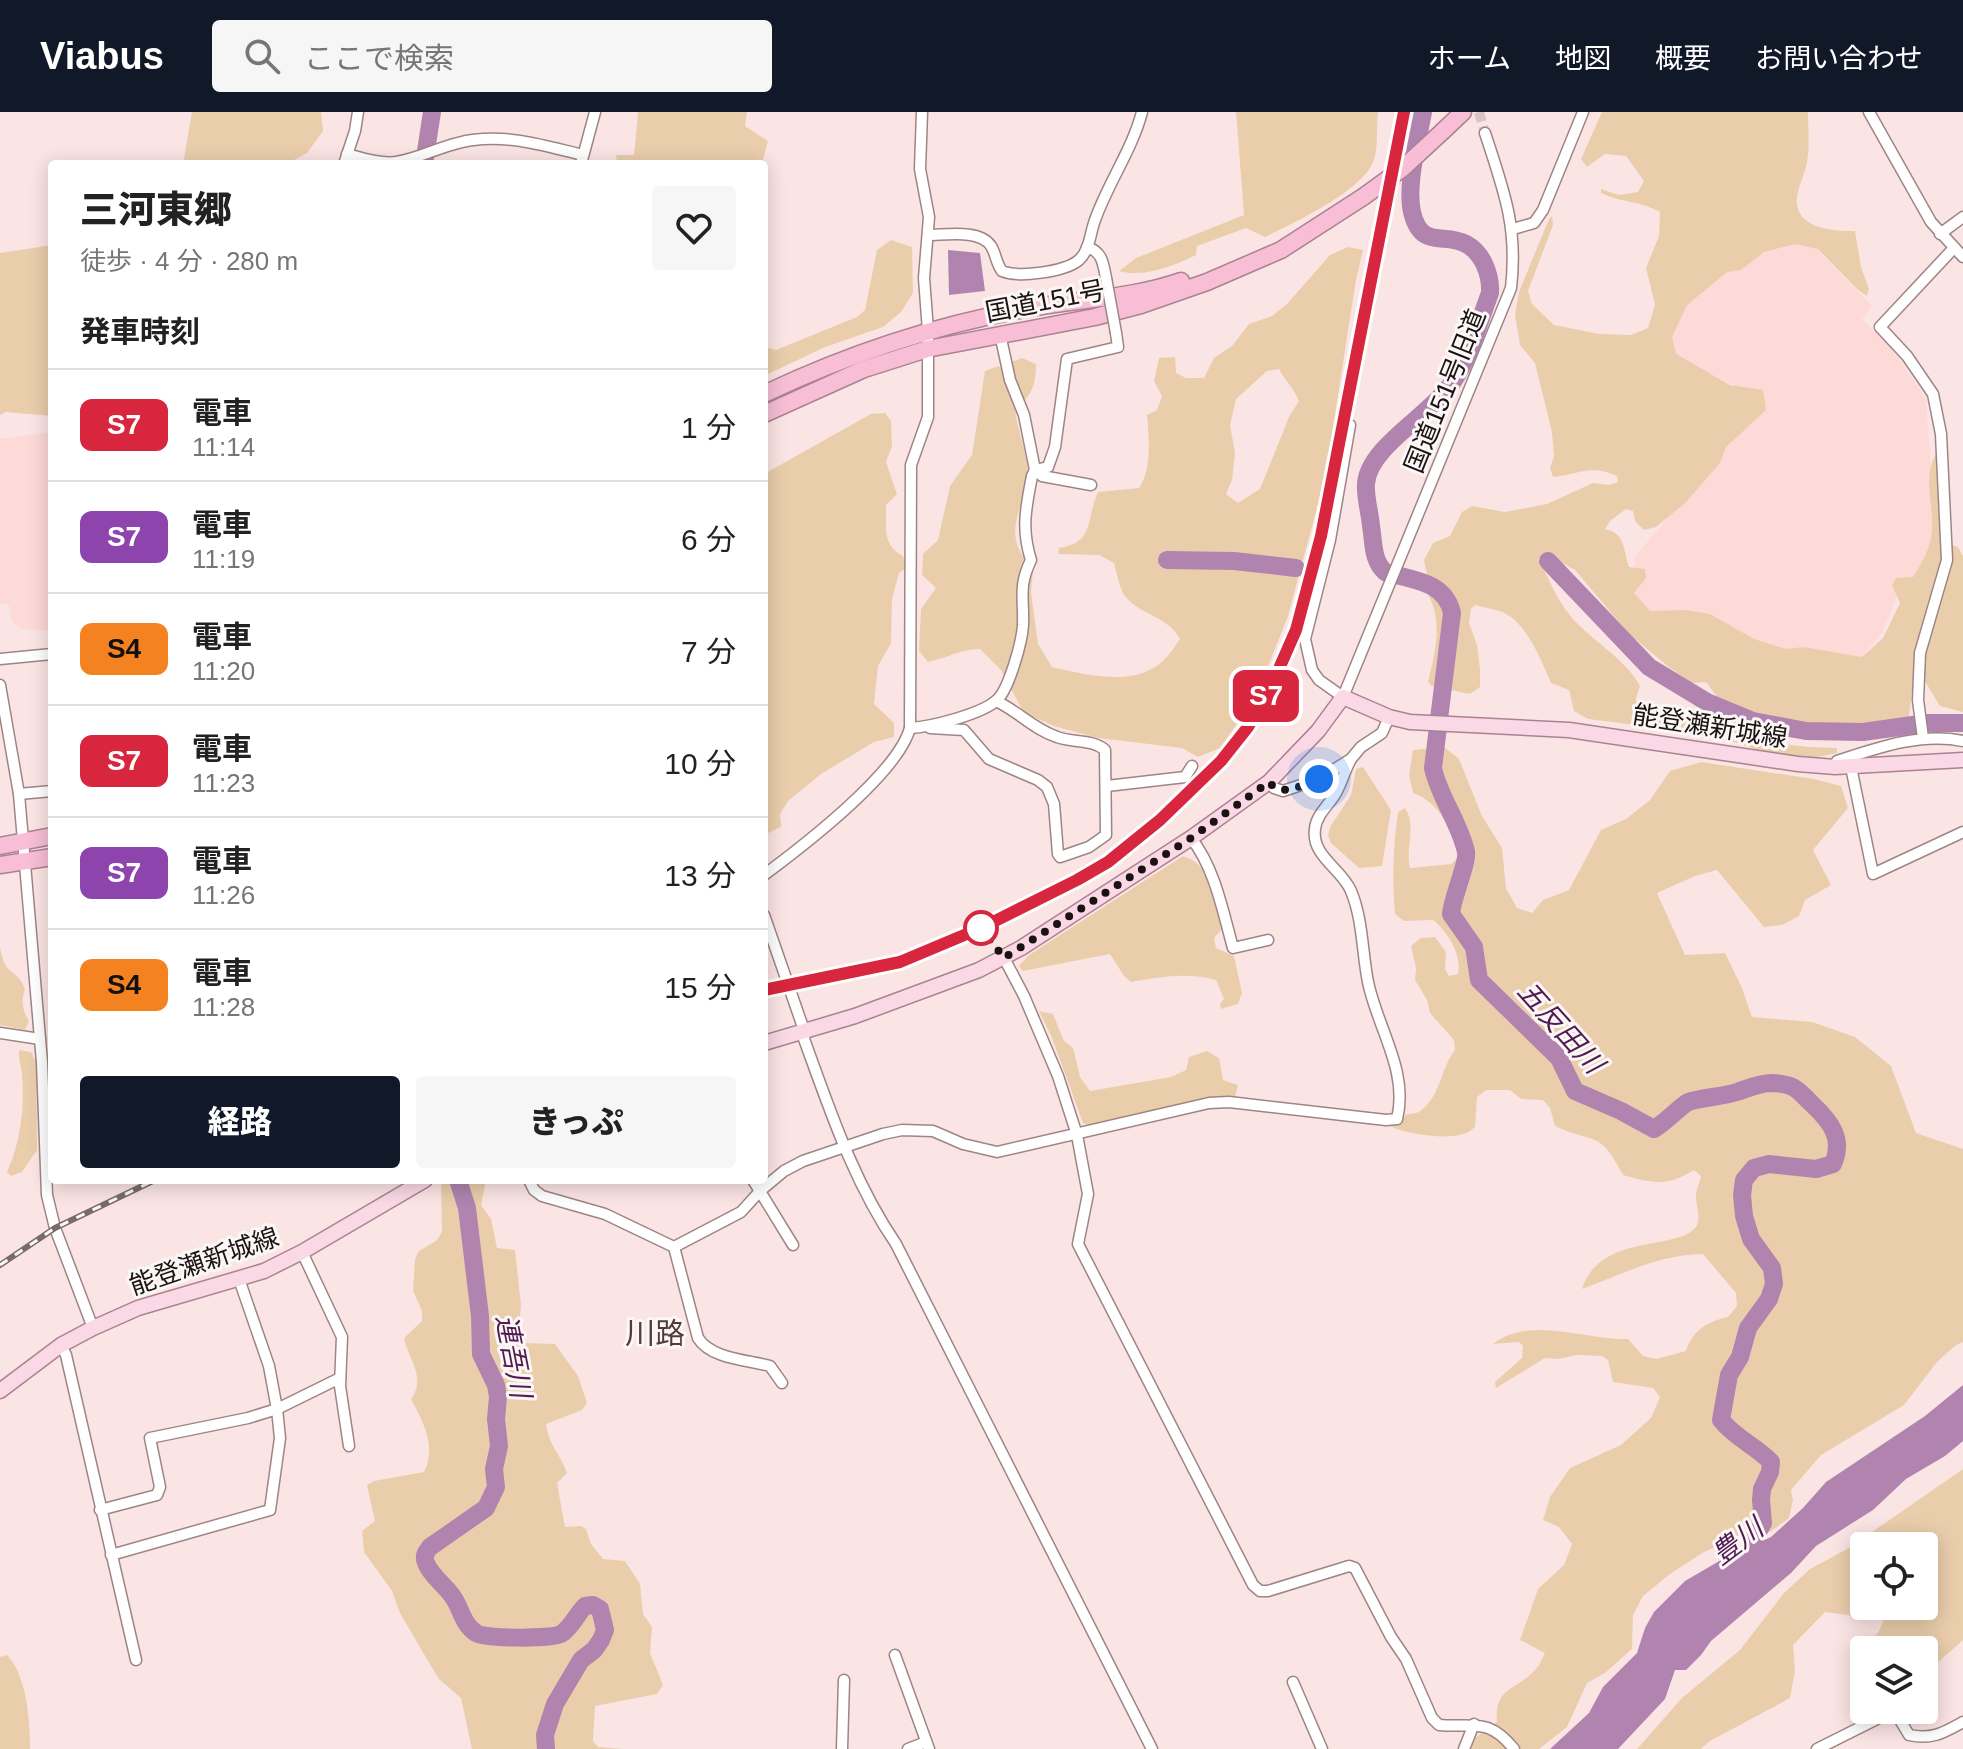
<!DOCTYPE html>
<html lang="ja">
<head>
<meta charset="utf-8">
<style>
  :root { --surface:#fff; --page:#f6f6f6; --text:#222; --muted:#767676; --line:#e0e0e0; --accent:#111827 }
  body { margin:0; font-family:Arial,"Noto Sans JP",sans-serif; background:var(--page); color:var(--text); height:100vh; display:flex; flex-direction:column; font-size:30px; white-space:nowrap }
  * { box-sizing:border-box; margin:0 }
  p { font-size:26px; color:var(--muted) }
  .icon { flex:none; width:44px; height:44px; fill:none; stroke:currentColor; stroke-width:2; stroke-linecap:round; stroke-linejoin:round }
  .map { position:relative; flex:1; overflow:hidden }
  .panel { position:absolute; left:48px; top:48px; width:720px; height:1024px; display:flex; flex-direction:column; background:var(--surface); border-radius:8px; box-shadow:0 4px 20px #0003 }
  .panel>* { flex:none }
  .badge { padding:0 16px; border-radius:12px; font-size:28px; line-height:52px }
  .fabs { position:absolute; left:1850px; top:1420px; display:grid; gap:16px }
  .fabs a { display:grid; place-items:center; width:88px; height:88px; border-radius:8px; background:var(--surface); box-shadow:0 4px 20px #0003; font-size:40px }
  .you { position:absolute; width:40px; height:40px; margin:-20px; border:6px solid #fff; border-radius:50%; background:#1a73e8; box-shadow:0 0 0 12px #1a73e833 }
  .map>.badge { position:absolute; translate:-50% -50%; box-shadow:0 0 0 4px #fff }
  h2 { padding:0 32px; font-size:30px; line-height:72px }
  .round { display:grid; place-items:center; flex:none; width:84px; height:84px; border-radius:8px; background:var(--page) }
  .summary { display:flex; align-items:center; justify-content:space-between; height:136px; padding:0 32px }
  h1 { font-size:38px; font-weight:800; line-height:60px }
  .primary-button { display:flex; gap:16px; margin-top:auto; padding:16px 32px }
  .primary-button a { flex:1; height:92px; border-radius:8px; background:var(--accent); color:#fff; font-size:32px; font-weight:800; line-height:92px; text-align:center }
  .primary-button a+a { background:var(--page); color:var(--text) }
  ul { padding:0; list-style:none }
  li { display:flex; align-items:center; gap:24px; height:112px; padding:0 32px; border-top:2px solid var(--line) }
  li div { flex:1 }
  li b { display:block; font-size:30px }
  li em { font-style:normal }
  li .badge { min-width:88px; font-weight:700; text-align:center }
  header { display:flex; align-items:center; gap:48px; box-sizing:border-box; height:112px; padding:0 40px; background:var(--accent); color:#fff }
  header strong { font-size:38px }
  nav { display:flex; gap:44px; margin-inline-start:auto; font-size:28px }
  .search { width:560px; height:72px; background:var(--page); display:flex; align-items:center; gap:20px; box-sizing:border-box; padding:0 28px; border-radius:8px; color:var(--muted); font-size:30px }
  .map>svg:first-child { display:block }
</style>
</head>
<body>
<header>
<strong>Viabus</strong>
<div class="search"><svg class="icon" aria-label="search" viewBox="0 0 24 24"><circle cx="10" cy="10" r="6"/><path d="M15 15l6 6"/></svg>ここで検索</div>
<nav><a>ホーム</a><a>地図</a><a>概要</a><a>お問い合わせ</a></nav>
</header>
<div class="map">
<svg width="1963" height="1637" viewBox="0 0 1963 1637">
  <rect width="100%" height="100%" fill="#fbe5e4"/>
  <!-- built -->
  <g fill="#fdd9d8">
    <polygon points="1795,118 1805,125 1872,194 1862,207 1894,239 1926,287 1936,427 1919,462 1901,474 1883,519 1859,549 1781,540 1649,502 1631,487 1635,444 1713,354 1753,283 1673,243 1668,226 1682,195 1729,157"/>
    <polygon points="52,320 52,519 23,517 12,510 9,493 0,491 0,327"/>
  </g>
  <!-- green -->
  <g fill="#eaceac" fill-rule="evenodd">
    <polygon points="192,0 321,0 323,19 307,41 287,52 183,52"/>
    <polygon points="638,0 747,0 745,14 768,29 762,52 617,51 616,43 634,43"/>
    <path d="M1236,0H1378C1376,15 1379,37 1373,50C1362,79 1292,112 1265,125L1246,116L1197,134L1196,143C1174,154 1143,166 1119,159L1136,146L1244,103Z"/>
    <path d="M1602,0H1808C1808,16 1810,34 1807,50C1805,63 1795,80 1797,93C1801,118 1836,119 1855,119L1861,155L1869,177L1867,184L1858,178L1818,137L1795,132L1764,140L1741,158L1727,160L1687,193L1672,225L1676,242L1730,273L1763,278L1766,298L1726,335L1720,351L1685,391L1656,415L1644,418L1635,409L1633,399L1626,397L1610,409L1605,417C1626,421 1623,438 1629,455L1645,457L1646,466L1634,481L1650,499L1686,498L1710,502L1754,527L1786,537L1803,535L1862,545L1883,526L1900,491L1892,473L1896,466L1913,465C1922,450 1931,436 1932,418C1934,389 1921,365 1938,338L1944,431L1958,435L1963,444V600L1940,594L1923,566L1913,569L1909,604C1871,624 1758,612 1722,589C1715,584 1711,576 1706,570L1692,571L1670,556L1629,522L1575,458L1546,442L1538,447C1549,465 1555,485 1569,502C1590,529 1624,544 1640,574L1636,586L1637,598C1660,617 1669,602 1695,606C1717,608 1735,619 1755,626C1783,634 1809,635 1837,636V641L1813,646L1775,644L1738,631L1670,616L1654,615L1638,610L1628,612L1588,607L1574,599L1569,578L1551,571C1541,548 1528,514 1506,502C1498,497 1484,496 1475,493L1471,497L1469,511L1477,533L1480,557V575L1470,582L1432,574L1428,570C1436,537 1444,507 1425,477L1428,467L1424,448L1433,431L1450,424L1462,400L1472,394L1505,400L1547,392L1593,371L1609,373L1618,370L1617,364C1590,352 1580,362 1553,365L1550,356L1554,344L1552,320L1535,251L1520,233L1515,203L1519,180L1549,107L1552,104L1553,113L1528,179L1532,192L1554,213L1599,222L1631,223L1648,216L1655,193L1646,156L1659,124L1660,100C1641,89 1622,91 1601,81V77L1619,83L1638,80L1644,69L1626,44L1605,42L1587,55L1581,47Z"/>
    <polygon points="891,128 912,135 913,181 901,200 883,215 825,235 764,264 764,235 776,238 857,205 865,198 877,138"/>
    <polygon points="52,133 52,304 6,300 0,303 0,141"/>
    <path d="M1348,135L1363,138L1356,168L1325,366L1288,504L1263,567L1236,613L1220,636L1198,645L1182,636L1098,626L1054,614L1024,601L1001,558L980,537C961,537 947,546 928,550L919,539L921,497L936,476L922,463L923,442L938,428L950,374L972,343L985,259L998,254L1004,258L1012,250L1022,246L1036,252C1036,272 1032,285 1015,297C1017,316 1024,333 1027,352C1032,395 994,414 1033,458L1031,480L1038,532L1052,555C1088,563 1135,576 1164,548C1170,542 1175,534 1180,527C1167,503 1140,504 1124,483C1119,474 1117,461 1114,451L1099,443L1058,442L1059,436C1095,430 1085,410 1098,380L1139,376C1152,358 1149,324 1147,303L1157,298L1162,284L1154,269L1159,246L1175,245L1176,261L1186,266H1204L1214,246L1232,234L1249,212L1272,204L1287,192L1330,143ZM1279,257C1285,269 1294,276 1299,289L1289,305L1260,377L1238,391L1226,382L1232,368L1235,341L1230,313L1236,287L1267,259Z"/>
    <path d="M885,301L891,309L892,334L886,350L897,382L886,393C887,415 881,432 903,444L906,456L899,461L892,487L891,531L878,554L874,592L894,611V625L874,630L821,662L788,689L780,702L781,715L768,721L764,714V362L871,302Z"/>
    <path d="M1444,635L1459,647L1482,704L1502,736L1506,776L1517,796L1532,801L1543,788L1569,778L1601,718L1626,707L1650,688L1670,659L1701,650L1814,667L1841,674L1848,696L1813,738L1831,773L1805,788L1799,804L1782,813L1764,815L1717,758L1695,764L1657,781L1685,843L1725,841L1742,876L1752,905L1812,910L1855,925L1891,954L1916,1021L1963,1037V1230L1956,1233L1937,1250L1904,1293L1821,1343L1791,1378L1793,1388L1789,1406L1770,1420L1747,1422L1704,1440L1670,1462L1643,1484L1633,1503L1632,1537L1605,1561L1587,1571L1567,1615L1539,1637H1468L1472,1628L1497,1610C1494,1575 1515,1579 1534,1559C1539,1555 1542,1547 1545,1541L1520,1528L1538,1477L1564,1453L1572,1432L1559,1415L1543,1408L1550,1385L1570,1356L1621,1333L1651,1306L1660,1285L1653,1276L1613,1270L1608,1248L1602,1244L1577,1243L1558,1247L1545,1246L1496,1276L1495,1270L1522,1246L1523,1234L1519,1230L1493,1232C1531,1203 1585,1228 1628,1227L1643,1244L1656,1247L1686,1239C1692,1219 1708,1209 1728,1205L1737,1194L1736,1181L1703,1142C1661,1142 1620,1163 1582,1177C1600,1119 1683,1140 1697,1113C1701,1104 1695,1092 1696,1082C1697,1076 1700,1069 1701,1064L1694,1058C1667,1075 1652,1071 1623,1063C1599,1017 1597,1033 1555,1014L1550,996L1543,988L1521,987L1510,978H1486L1477,985L1475,1015C1471,1018 1468,1021 1463,1022C1448,1028 1404,1022 1390,1014C1397,1011 1400,1007 1406,1003C1410,1001 1415,1002 1419,1000C1441,985 1440,957 1455,938L1454,928L1430,901L1427,888L1415,868L1416,856L1411,834L1421,826L1435,825L1446,840L1445,857L1449,864L1458,862C1462,843 1448,820 1433,808L1404,809L1395,802C1392,767 1393,735 1398,700L1405,696C1417,714 1405,736 1410,756L1451,752L1458,746C1455,720 1439,690 1413,681L1409,663L1413,638Z"/>
    <polygon points="1363,655 1391,698 1382,754 1359,756 1331,731 1328,724 1330,715 1351,683 1356,657"/>
    <path d="M1183,744C1214,754 1216,789 1222,817L1214,826L1216,836L1234,844L1242,881L1238,892L1221,897L1220,892L1224,887L1216,868C1187,860 1160,865 1131,870L1124,864L1110,842L1023,859L1019,854L1029,843Z"/>
    <path d="M0,834C4,866 18,856 25,877C21,889 22,898 29,909L25,918L0,913Z"/>
    <polygon points="1039,899 1053,902 1064,929 1073,936 1080,965 1090,979 1171,965 1186,958 1189,945 1207,939 1219,946 1223,968 1238,973 1235,985 1209,987 1088,1013 1083,1011 1052,926"/>
    <path d="M19,938L31,940L36,950L37,1038L22,1060L11,1064L7,1060C20,1032 25,995 22,964C22,955 18,948 19,938Z"/>
    <path d="M441,1068H486L481,1093L491,1107L497,1136L515,1138L521,1193L519,1220L525,1231L555,1232L578,1264L587,1291L582,1298L546,1312C549,1334 560,1341 567,1361L557,1371L565,1415L581,1414L586,1417L591,1432L603,1447L625,1449L640,1472L643,1502L652,1515L650,1541L663,1573L657,1582L595,1594L593,1629L598,1635L624,1637H472L461,1586L439,1567L428,1549L400,1501L392,1479L364,1440L362,1419L375,1409L367,1373L374,1369L424,1360C437,1334 423,1310 411,1287C427,1265 408,1248 404,1226L422,1209V1199L413,1179L415,1147L419,1139L436,1129L442,1120Z"/>
    <path d="M1963,1357V1528L1924,1563V1538H1864L1862,1570L1851,1545L1878,1521L1889,1495L1862,1505L1825,1500L1793,1533L1795,1559L1790,1586L1710,1629L1701,1637H1637L1682,1586L1740,1538L1784,1481L1810,1457L1849,1436ZM1864,1434H1924V1494H1864Z"/>
    <path d="M7,1543C27,1564 30,1609 30,1637H0V1545Z"/>
  </g>
  <!-- water -->
  <g fill="#b084af">
    <polygon points="948,138 980,141 985,179 949,183"/>
    <polygon points="1963,1273 1963,1329 1945,1344 1906,1367 1873,1398 1816,1434 1791,1461 1711,1529 1701,1543 1686,1558 1675,1558 1665,1587 1618,1637 1550,1637 1589,1601 1603,1575 1637,1541 1645,1516 1654,1500 1685,1469 1721,1448 1771,1425 1803,1396 1826,1370 1925,1304"/>
  </g>
  <g fill="none" stroke-linecap="round" stroke-linejoin="round">
    <!-- river -->
    <g stroke="#b084af" stroke-width="18">
      <path d="M1423,0C1418,27 1406,74 1412,100C1421,138 1444,120 1466,132C1483,141 1491,163 1490,181C1479,210 1470,245 1452,271C1432,302 1368,335 1366,372C1365,385 1370,401 1371,414C1374,431 1372,448 1385,460C1412,468 1445,469 1452,501L1433,656C1439,685 1460,711 1466,740C1468,750 1452,787 1451,802L1474,835L1479,868L1559,946L1575,979L1621,999L1654,1017C1667,1009 1676,998 1688,990C1704,985 1721,985 1737,980C1749,976 1759,971 1772,971C1797,972 1798,979 1813,993C1831,1010 1844,1027 1833,1052L1816,1057L1769,1052L1754,1056L1744,1068L1742,1083L1744,1104L1751,1127L1772,1156L1774,1172L1769,1187L1748,1216L1740,1245L1729,1263L1721,1308C1735,1326 1756,1334 1771,1350L1770,1360L1762,1377L1761,1388L1763,1411L1751,1432L1759,1451"/>
      <polyline points="424,52 432,0"/>
      <polyline points="1167,448 1234,449 1296,456"/>
      <polyline points="1548,449 1649,555 1707,590 1753,609 1806,619 1863,620 1927,611 1963,611"/>
      <path d="M458,1068L467,1096L480,1204L481,1242L496,1273L498,1285L496,1307L499,1334L494,1357L496,1375L486,1396L430,1435C426,1440 423,1444 426,1451C431,1464 445,1473 453,1485C461,1496 463,1513 476,1521C485,1527 551,1527 561,1522C572,1515 576,1503 585,1494L593,1493L600,1497L605,1518L601,1528L594,1538L581,1548L555,1592L545,1623L546,1637"/>
    </g>
    <!-- minor-tunnel -->
    <polyline stroke="#d9c5c4" stroke-width="10" stroke-dasharray="10 5" stroke-linecap="butt" points="1479,0 1485,21"/>
    <!-- minor casing -->
    <g stroke="#9e8585" stroke-width="13">
      <g id="minor">
        <polyline points="1869,0 1931,110 1963,145"/>
        <path d="M347,42C362,46 380,52 396,50C422,46 446,31 473,28C512,23 545,34 583,43"/>
        <polyline points="344,52 355,19 358,0"/>
        <polyline points="581,52 595,0"/>
        <polyline points="1513,117 1534,111 1543,98 1583,0"/>
        <polyline points="1940,122 1963,105"/>
        <path d="M928,123C946,123 980,117 991,134C996,142 996,151 1002,159C1018,166 1065,160 1079,148C1090,138 1090,121 1095,108C1108,71 1132,38 1142,0"/>
        <path d="M1087,135C1103,140 1103,152 1106,166"/>
        <polyline points="1000,222 1010,268 1024,303 1035,358 1042,364 1091,373"/>
        <path d="M1350,313L1330,428L1305,527L1312,558L1319,568L1343,585L1511,176C1518,115 1504,79 1485,21"/>
        <polyline points="0,547 52,542"/>
        <polyline points="0,573 19,682 42,950 47,1083 55,1116 93,1216"/>
        <path d="M910,616C931,615 982,602 997,588C1009,577 1022,530 1023,513C1024,485 1018,475 1031,448C1021,417 1026,395 1032,364L1035,358L1048,355L1055,335L1067,247L1118,235L1116,221"/>
        <path d="M930,616L964,618L989,647L1038,668L1047,675L1054,692L1058,742L1060,745L1089,735L1106,723L1105,638C1093,627 1073,631 1057,625C1033,617 1018,599 996,589"/>
        <polyline points="1923,626 1918,588 1920,541 1947,448 1941,322 1933,282 1907,244 1880,215 1953,137"/>
        <path d="M1835,655L1837,649C1877,636 1921,620 1963,629"/>
        <polyline points="1851,655 1873,762 1963,720"/>
        <polyline points="1269,670 1274,676 1283,679 1319,667 1351,647 1361,635 1382,621 1389,605"/>
        <polyline points="1107,674 1185,665 1192,654"/>
        <polyline points="19,682 52,679"/>
        <path d="M1191,726C1215,756 1223,800 1233,836L1268,828"/>
        <path d="M764,763C803,734 898,661 910,616L911,353L928,305V219L924,166L929,105L920,57L922,0"/>
        <path d="M764,803L805,921L804,927C830,998 853,1069 896,1132L1152,1637"/>
        <path d="M1004,846L1024,884L1058,964L1077,1023L1088,1082L1078,1132L1253,1473L1260,1479H1268L1349,1454L1355,1456L1391,1525L1406,1547L1432,1606L1439,1613C1475,1616 1488,1605 1514,1637"/>
        <polyline points="0,921 40,927"/>
        <path d="M529,1068L534,1078L542,1084L605,1102L674,1135L698,1226C711,1247 748,1248 770,1254L782,1271"/>
        <polyline points="753,1068 793,1133"/>
        <path d="M674,1135L741,1100L760,1079L784,1059L803,1049L883,1022L902,1018L933,1019L963,1032L997,1040L1209,991L1229,990L1386,1008L1397,1007C1409,959 1377,915 1368,870C1362,840 1363,808 1351,779C1342,757 1311,744 1315,717C1316,703 1329,693 1336,681C1342,670 1345,658 1351,647"/>
        <polyline points="302,1140 342,1225 340,1274 349,1334"/>
        <polyline points="61,1233 66,1243 136,1548"/>
        <polyline points="100,1398 157,1383 160,1375 150,1326 248,1306 277,1297 340,1266"/>
        <polyline points="111,1443 270,1398 280,1326 277,1297 269,1254 239,1167"/>
        <polyline points="895,1543 929,1637"/>
        <polyline points="1293,1570 1322,1637"/>
        <polyline points="842,1637 844,1568"/>
        <polyline points="908,1637 926,1630"/>
        <polyline points="1464,1637 1474,1612"/>
        <path d="M1817,1637L1889,1601L1897,1603L1909,1623C1932,1628 1943,1621 1963,1610"/>
      </g>
    </g>
    <!-- major casing -->
    <g stroke="#aa8291" stroke-width="17">
      <g id="major">
        <polyline points="764,931 855,904 979,858 1021,836 1191,726 1269,670 1318,619 1343,585 1389,605 1410,610 1569,618 1798,652 1835,655 1963,648"/>
        <polyline points="0,1279 61,1233 93,1216 138,1196 264,1159 302,1140 425,1068"/>
      </g>
    </g>
    <!-- highway casing -->
    <g stroke="#aa8291" stroke-width="19">
      <g id="highway">
        <polyline points="1443,19 1463,0"/>
        <path d="M764,282C848,242 938,212 1031,196C1080,187 1133,186 1181,169"/>
        <polyline points="764,302 864,257 927,237 1095,205 1141,193 1207,170 1281,138 1363,85"/>
        <polyline points="0,734 52,724"/>
        <polyline points="0,753 52,745"/>
      </g>
    </g>
    <!-- minor -->
    <use href="#minor" stroke="#fff" stroke-width="10"/>
    <!-- major -->
    <use href="#major" stroke="#fad8e6" stroke-width="14"/>
    <!-- highway -->
    <use href="#highway" stroke="#f7bed5" stroke-width="16"/>
    <!-- rail casing -->
    <g stroke="#7a6b6b" stroke-width="6">
      <g id="rail">
        <polyline points="764,878 900,850 981,816 1077,768 1108,750 1160,708 1221,649 1248,615 1271,575 1296,518 1321,424 1404,0"/>
        <polyline points="0,1153 55,1116 155,1068"/>
      </g>
    </g>
    <!-- rail -->
    <use href="#rail" stroke="#fcf7f7" stroke-width="3" stroke-dasharray="9" stroke-linecap="butt"/>
    <!-- minor-bridge casing -->
    <g stroke="#9e8585" stroke-width="13" stroke-linecap="butt">
      <polyline id="minor-bridge" points="1106,166 1116,221"/>
    </g>
    <!-- highway-bridge casing -->
    <g stroke="#aa8291" stroke-width="19" stroke-linecap="butt">
      <polyline id="highway-bridge" points="1363,85 1403,56 1443,19"/>
    </g>
    <!-- minor-bridge -->
    <use href="#minor-bridge" stroke="#fff" stroke-width="10"/>
    <!-- highway-bridge -->
    <use href="#highway-bridge" stroke="#f7bed5" stroke-width="16"/>
  </g>
  <g fill="none" stroke-linecap="round" stroke-linejoin="round">
    <!-- line casing -->
    <g stroke="#fff" stroke-width="18">
      <polyline id="line" points="764,878 900,850 981,816 1077,768 1108,750 1160,708 1221,649 1248,615 1271,575 1296,518 1321,424 1404,0"/>
    </g>
    <!-- line -->
    <use href="#line" stroke="#d7263d" stroke-width="12"/>
    <!-- walk -->
    <path stroke="#1b1212" stroke-width="8" stroke-dasharray="0 14.4" d="M981,816L1004,846L1191,726L1269,670C1282,686 1302,673 1319,667"/>
  </g>
  <!-- markers -->
  <circle fill="#fff" stroke="#d7263d" stroke-width="4" cx="981" cy="816" r="16"/>
  <g text-anchor="middle" stroke-width="6" stroke-linejoin="round" paint-order="stroke">
    <!-- street labels -->
    <g font-size="26" fill="#1b1212" stroke="#fcf7f7">
      <text transform="translate(1045 189) rotate(-11)" y="9">国道151号</text>
      <text transform="translate(1445 279) rotate(-68)" y="9">国道151号旧道</text>
      <text transform="translate(1710 614) rotate(9)" y="9">能登瀬新城線</text>
      <text transform="translate(204 1149) rotate(-19)" y="9">能登瀬新城線</text>
    </g>
    <!-- water labels -->
    <g font-size="28" font-style="italic" fill="#511b52" stroke="#fcf7f7">
      <text transform="translate(1561 915) rotate(48)" y="10">五反田川</text>
      <text transform="translate(514 1244) rotate(79)" y="10">連吾川</text>
      <text transform="translate(1737 1429) rotate(-37)" y="10">豊川</text>
    </g>
    <!-- quarter labels -->
    <g font-size="30" fill="#513b3b" stroke="#fcf7f7">
      <text x="655" y="1232">川路</text>
    </g>
  </g>
</svg>
<div class="fabs">
<a><svg class="icon" aria-label="locate" viewBox="0 0 24 24"><circle cx="12" cy="12" r="6"/><path d="M12 2v4M12 18v4M2 12h4M18 12h4"/></svg></a>
<a><svg class="icon" aria-label="layers" viewBox="0 0 24 24"><path d="M12 4l9 5-9 5-9-5zM3 14l9 5 9-5"/></svg></a>
</div>
<div class="you" style="left:1319px;top:667px"></div>
<b class="badge" style="left:1266px;top:584px;background:#d7263d;color:#fff">S7</b>
<section class="panel">
<div class="summary"><div><h1>三河東郷</h1><p>徒歩 · 4 分 · 280 m</p></div><a class="round"><svg class="icon" aria-label="heart" viewBox="0 0 24 24"><path d="M12 20l-8-8c-3-5 5-10 8-4 3-6 11-1 8 4z"/></svg></a></div>
<h2>発車時刻</h2>
<ul>
<li><span class="badge" style="background:#d7263d;color:#fff">S7</span><div><b>電車</b><p>11:14</p></div><em>1 分</em></li>
<li><span class="badge" style="background:#8e44ad;color:#fff">S7</span><div><b>電車</b><p>11:19</p></div><em>6 分</em></li>
<li><span class="badge" style="background:#f58220;color:#111">S4</span><div><b>電車</b><p>11:20</p></div><em>7 分</em></li>
<li><span class="badge" style="background:#d7263d;color:#fff">S7</span><div><b>電車</b><p>11:23</p></div><em>10 分</em></li>
<li><span class="badge" style="background:#8e44ad;color:#fff">S7</span><div><b>電車</b><p>11:26</p></div><em>13 分</em></li>
<li><span class="badge" style="background:#f58220;color:#111">S4</span><div><b>電車</b><p>11:28</p></div><em>15 分</em></li>
</ul>
<div class="primary-button"><a>経路</a><a>きっぷ</a></div>
</section>
</div>
</body>
</html>
